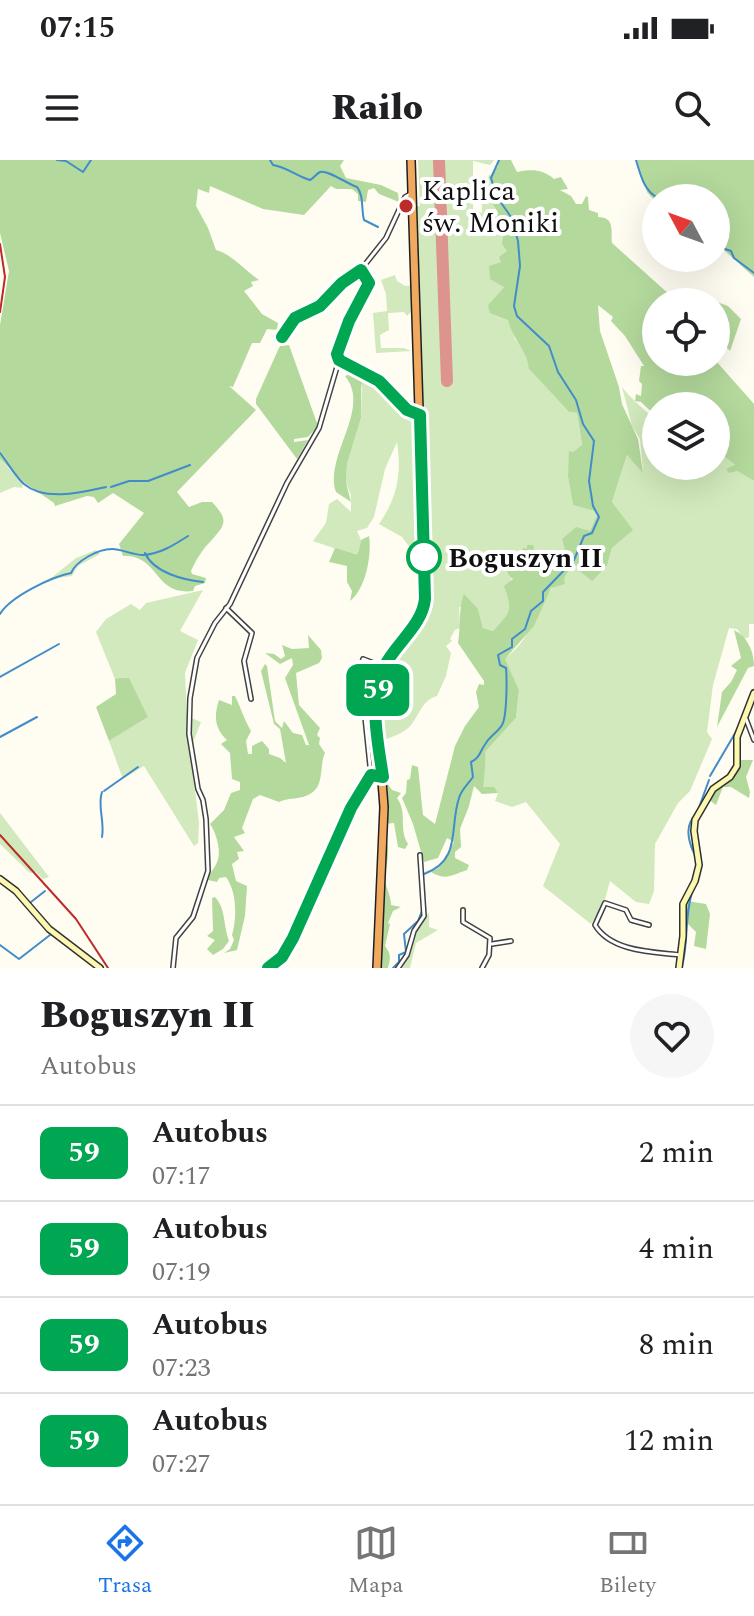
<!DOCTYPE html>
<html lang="pl">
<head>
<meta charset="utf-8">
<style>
  :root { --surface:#fff; --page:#f6f6f6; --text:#202124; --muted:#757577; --line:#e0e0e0; --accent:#1a73e8 }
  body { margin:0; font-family:Spectral,serif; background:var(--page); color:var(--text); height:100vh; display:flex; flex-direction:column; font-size:30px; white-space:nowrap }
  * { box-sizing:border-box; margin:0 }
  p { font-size:26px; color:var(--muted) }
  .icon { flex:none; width:44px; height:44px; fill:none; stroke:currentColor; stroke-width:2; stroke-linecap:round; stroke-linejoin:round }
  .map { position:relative; height:808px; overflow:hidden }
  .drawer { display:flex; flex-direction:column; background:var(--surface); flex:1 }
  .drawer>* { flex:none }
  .badge { padding:0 16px; border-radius:12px; font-size:28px; line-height:52px }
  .needle { width:52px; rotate:311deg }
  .fabs { position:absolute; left:642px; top:24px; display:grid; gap:16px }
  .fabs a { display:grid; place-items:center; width:88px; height:88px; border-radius:50%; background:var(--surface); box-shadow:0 8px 32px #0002; font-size:40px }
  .map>.badge { position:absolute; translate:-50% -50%; box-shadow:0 0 0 4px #fff }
  .round { display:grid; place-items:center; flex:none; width:84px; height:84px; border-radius:42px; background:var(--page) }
  .overview { display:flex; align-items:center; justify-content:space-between; height:136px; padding:0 40px }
  h1 { font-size:38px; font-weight:800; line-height:60px }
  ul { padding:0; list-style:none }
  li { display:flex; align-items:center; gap:24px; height:96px; padding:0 40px; border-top:2px solid var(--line) }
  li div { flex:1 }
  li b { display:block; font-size:30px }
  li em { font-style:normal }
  li .badge { min-width:88px; font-weight:700; text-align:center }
  .status { display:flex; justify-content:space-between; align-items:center; height:56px; padding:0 40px; background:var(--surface); direction:ltr }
  .status svg { height:22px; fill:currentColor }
  header { display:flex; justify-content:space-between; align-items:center; height:104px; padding:0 40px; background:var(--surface); font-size:36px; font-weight:800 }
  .tab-bar { display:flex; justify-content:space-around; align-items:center; height:112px; border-top:2px solid var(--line); background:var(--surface); font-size:22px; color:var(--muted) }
  .tab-bar a { display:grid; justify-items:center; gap:4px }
  .tab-bar .active { color:var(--accent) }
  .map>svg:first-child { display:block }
</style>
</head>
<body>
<div class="status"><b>07:15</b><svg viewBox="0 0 49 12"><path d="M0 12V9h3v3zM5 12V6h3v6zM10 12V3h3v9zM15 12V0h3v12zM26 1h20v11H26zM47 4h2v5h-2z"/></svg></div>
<header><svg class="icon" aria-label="menu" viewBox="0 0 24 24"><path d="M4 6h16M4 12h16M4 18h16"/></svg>Railo<svg class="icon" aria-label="search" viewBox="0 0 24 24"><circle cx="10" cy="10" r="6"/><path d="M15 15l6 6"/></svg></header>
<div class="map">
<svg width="754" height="808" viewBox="0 0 754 808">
  <rect width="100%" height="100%" fill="#fffdf2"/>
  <!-- green -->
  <g fill="#d1e9bc">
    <path d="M418,0H494L490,5L473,1V48L482,53V32L486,29L489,14L495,30L491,41C501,58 501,74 507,91L501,102L504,127L488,145L508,160L515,179L529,197V209L569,252L577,253L582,286L573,292L568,317L573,345L594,351L597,355L590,372L560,413C550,401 538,402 527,390C512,404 514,415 507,434C516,449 504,460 493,471L483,468L478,449L459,447L460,468L455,470L450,479L452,481L446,486L451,493L446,516L437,536C422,540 420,554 411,565C405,573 391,577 382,581L378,551L385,511L423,457L430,427L415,46H420Z"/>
    <polygon points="395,115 397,121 405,126 414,125 414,148 407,156 404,152 388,153 389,170 380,175 381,188 404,188 411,191 376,193 373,153 387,151 386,134 381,120"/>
    <path d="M362,214C384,220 399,244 416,258L421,402L402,377L379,364C397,338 402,314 397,282L385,309L374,357L367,368L357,371L361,380L358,393L351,394L313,381L326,363L329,344L337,339L351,352V335L346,323L347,304L361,258Z"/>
    <path d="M622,227C633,241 644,249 656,260V306H716V290L736,306L737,311L754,321V464H749V477L744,479L737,469L729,468L713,525L707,572L712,579L690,631L678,643L655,684L654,731L649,744L636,742L610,721L604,743L591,764L543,726L560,684L526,642L512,647L495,641L498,633L494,628L482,627C482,617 487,602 484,593L516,558L519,530L504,499C533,479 533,452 551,429C557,420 566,414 573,405L592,420L607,406L612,388L632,370L612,342L627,295L643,311L640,279L632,266Z"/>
    <polygon points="0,299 23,323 22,328 14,327 0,333"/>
    <polygon points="96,390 100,394 78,406 72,416 58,418 44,424 76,398"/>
    <polygon points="203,430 180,471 198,480 185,513 187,556 201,562 190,590 199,663 198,683 194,686 144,606 123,619 109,581 148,557 129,519 115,519 96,472 106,459 131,444 140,450 146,443"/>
    <polygon points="0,653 49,717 43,719 36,712 30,713 0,684"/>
    <path d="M429,753V767L438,770L416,783L410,808H399C414,791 412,768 429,753Z"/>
  </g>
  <!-- forest -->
  <g fill="#b4d99c">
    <path d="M0,0H344L340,6L346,18L381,25L398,33L399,42L379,34L374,28L368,30L366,42L358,41V34L352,29H336L331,26L304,55L263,49L210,26L209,33L198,29L196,46L208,68L216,90C230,93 246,111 259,120L251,122L253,126L244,131L262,154L278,163L277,170L267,169L260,183H252L233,227L229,226L256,250L177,332L189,347L202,342H212C230,361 225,365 210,382C202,390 196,400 191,411L192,414L206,418L205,423L195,426L193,431C159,435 160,407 137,398C132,396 128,396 123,396L119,384L144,353L113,333L98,343L94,337L87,336L55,346L54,343L25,323L0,299V165L9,111L0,73Z"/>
    <path d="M498,0H511L517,12C531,9 543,9 554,19L561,17L568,29L560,30L571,36L576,44H582L586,36L588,37L589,50L598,53V57C615,57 611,71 612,83L670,135L673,142H656V202L716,201L754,244V321L737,311L729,313L726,309L735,305L716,290V246H656V256L641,242L635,241L636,234L641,236L642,224L639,221L641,206H644L625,176L611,161L613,157L598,145L600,171L619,227L622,244L638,279L643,313L627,295L612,342L633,370L612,388L607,406L592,421L572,405L564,418L565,424L551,428L534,466L505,499L519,530L516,558L485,592C486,597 484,623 483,627H494L498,633L482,634L474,626L469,646L460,669L461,687L455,692V698L469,705L467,710C452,715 446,721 431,712L439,708L454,682L447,678L438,698L424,702L413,664L402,638L406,633L407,620L410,619L412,605L418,607L423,655L435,664L455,586L465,566L479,547L476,532L479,524L484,525V521L458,483C461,466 458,450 464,434L478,449L483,468L493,471C511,452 513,450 504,426L513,419L508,414L505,402H514L513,396L524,388L527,389V385H533L537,401L552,403L561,412L568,400L562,379L576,367L590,371L597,355L594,351L573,345L568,317L569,291L573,292L582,285L577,253L569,252L529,209C527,189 513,181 508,160L490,153L488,145L504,127L490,119L489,106L501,102L499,97L507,91L502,84L503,76L498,72L501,65L497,60L498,53L490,40L492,38L488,33L490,29L494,30L489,17L498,6Z"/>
    <polygon points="637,0 754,0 754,117 716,83 716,38 656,38 656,42 647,32"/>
    <polygon points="717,142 728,146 741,159 730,191 716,177"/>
    <polygon points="289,185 318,266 308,277 294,279 294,282 308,280 297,299 256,244 256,239 278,190 280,186"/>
    <path d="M356,212L363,218L361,228V258L347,304L346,323L351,342L336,332C324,295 372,249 345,216Z"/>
    <path d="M369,376C372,394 366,429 350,441L352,431L347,422V406L329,402L335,388L355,394L358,393L361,380Z"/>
    <path d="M734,470C748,477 754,492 754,506L748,508L717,567L722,532L731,522L737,510L731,506L741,498Z"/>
    <path d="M308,475L321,490L322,498L319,503L296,513L299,545L320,568L317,575L320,578L319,584L325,593C319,605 325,626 310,634C301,640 289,637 279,642L260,635L253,639L242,668L245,673L234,677L244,691L237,692L239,699L232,704L236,721L247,726L245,756L237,790L224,793L230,789L234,780L232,775C237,758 237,732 226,717L219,718L217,722L208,720C210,711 214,710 217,702C222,692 216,672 210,664L224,650L231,633L240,630V622L232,619L230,593L221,584L227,580C214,568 214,555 219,540L232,545V536H235C241,548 244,559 251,571L246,581L248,594H252V586L262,581L269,589V594L280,598L286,603L280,569L274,564L261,511L265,504L267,506L275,561L282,568L284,561L293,573L302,575L306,585H309L285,518L293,505L292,498L280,504L265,493L274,494L281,499L285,496L282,485L292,489L309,488Z"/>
    <polygon points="122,518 129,518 148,557 109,581 96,547 116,534 115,519"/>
    <path d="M740,600H753L746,617L750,632L749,638L731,627H723L716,645L708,639C717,625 735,616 740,600Z"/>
    <path d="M387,623L392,630L401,633L397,638C408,653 398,668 408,684L405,689L398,687L394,663L385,664Z"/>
    <path d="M385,678C393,693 383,709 386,725C388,732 391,737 391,745L401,747L393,751L388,763L390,764L385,786C392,795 390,799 388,808H379Z"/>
    <path d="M215,737C226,749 223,764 229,781L223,789L213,795L207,789L215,780L207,776L213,771L212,738Z"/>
    <polygon points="687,741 706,744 710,754 706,789 694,786 696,772 686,762"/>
  </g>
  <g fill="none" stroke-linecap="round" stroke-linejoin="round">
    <!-- stream -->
    <g stroke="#418cca" stroke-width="2">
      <polyline points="57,0 66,1 83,12 91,0"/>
      <path d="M270,0L273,5C286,7 297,16 310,20C314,18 316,14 320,12C326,9 348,24 357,27C364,35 361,49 364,60L378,67"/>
      <path d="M636,0C641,16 644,31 658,38"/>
      <polyline points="716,82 722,88 731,91 734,98 754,113"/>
      <path d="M0,293C8,303 15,316 24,324C45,342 83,332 106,327"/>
      <polyline points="111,327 129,321 148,321 190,305"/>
      <path d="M145,393C154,413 184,420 203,422"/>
      <path d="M0,454C10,437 51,417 71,413C76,401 98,389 112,389C122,389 132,395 143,395C160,394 174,385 188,376"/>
      <polyline points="0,517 59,484"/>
      <polyline points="741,560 749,540"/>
      <polyline points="0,577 37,557"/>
      <polyline points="710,616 737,570"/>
      <polyline points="104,631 138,607"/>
      <polyline points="697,653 709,620"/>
      <path d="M693,658C684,669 690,686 696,697"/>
      <path d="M102,677C105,662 97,645 102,632"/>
      <path d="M424,714C462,700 449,668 459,638C461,630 468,624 473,617L471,602C480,598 480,591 486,583C490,576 498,572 502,565C507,557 507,519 506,508L500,505L498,495L512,487V479L525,469L531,451L543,441V432L574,400L584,376L592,373L599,357L593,346L589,321L594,281L583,264L576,240L558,212L549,186L517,156L514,146L520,106L518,81L511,57L497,37L491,18L499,0"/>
      <polyline points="31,742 45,731"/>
      <polyline points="0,785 19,799 50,775"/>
      <path d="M682,806C689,781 684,754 693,730"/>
      <polyline points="393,808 399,802 399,795 406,792 404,774 418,761 422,751"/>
    </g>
    <!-- runway -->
    <polyline stroke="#de948e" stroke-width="12" points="439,0 447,221"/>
    <!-- street casing -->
    <g stroke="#424242" stroke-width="6">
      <g id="street">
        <polyline points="282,177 295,158 320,146 342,123 363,107 386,78 405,37 412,33"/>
        <polyline points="339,200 379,221 407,250 416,254"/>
        <polyline points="226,448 252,473 244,501 251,539"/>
        <polyline points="746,559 754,580"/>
        <polyline points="381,617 371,615 363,538 357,522 363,499 384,507"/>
        <polyline points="463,750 463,762 490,778 489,795 482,808"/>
        <path d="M649,765L631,760L626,750L605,743L595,765C611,792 654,792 681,795"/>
        <polyline points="492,784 511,781"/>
        <polyline points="173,808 176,778 193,757 208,711 206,659 203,640 198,629 189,574 190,538 197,498 215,463 230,444 287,323 319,268 339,200 339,188 369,123 361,110"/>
        <polyline points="268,808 284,795 312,739 351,648 371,615"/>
        <polyline points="398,808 407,795 414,771 424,756 420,695"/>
      </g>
    </g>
    <!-- secondary casing -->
    <g stroke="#313131" stroke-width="8">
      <g id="secondary">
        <polyline points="0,719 16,731 49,769 100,808"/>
        <polyline points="679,808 683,776 683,744 695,721 699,705 694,671 695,660 713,629 730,617 737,606 737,577 754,533"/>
      </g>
    </g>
    <!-- highway casing -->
    <g stroke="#202020" stroke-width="10">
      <polyline id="highway" points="377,808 384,647 376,544 383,509 418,461 425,437 411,0"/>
    </g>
    <!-- street -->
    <use href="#street" stroke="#fff" stroke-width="3"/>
    <!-- secondary -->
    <use href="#secondary" stroke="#fdf8af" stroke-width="5"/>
    <!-- highway -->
    <use href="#highway" stroke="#f0a95e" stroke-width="7"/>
    <!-- rail -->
    <g stroke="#bd2b2a" stroke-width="2">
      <polyline points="0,84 5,117 0,152"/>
      <polyline points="0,675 76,759 108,808"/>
    </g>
  </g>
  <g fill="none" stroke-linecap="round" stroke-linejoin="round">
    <!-- line casing -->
    <g stroke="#fff" stroke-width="18">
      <path id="line" d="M268,808L282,797L293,778L351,648L371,615L383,617C378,583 368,539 384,507C396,483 422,466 425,439L420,255L407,250L379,221L339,200L337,194L349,161L369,123L361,110L342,123L320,146L295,158L282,177"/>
    </g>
    <!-- line -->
    <use href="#line" stroke="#00a651" stroke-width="12"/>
  </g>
  <!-- markers -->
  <circle fill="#bd2b2a" stroke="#fff" stroke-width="3" cx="406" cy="46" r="8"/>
  <circle fill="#fff" stroke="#00a651" stroke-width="4" cx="424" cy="397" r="16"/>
  <g text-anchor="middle" stroke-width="8" stroke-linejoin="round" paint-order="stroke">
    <!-- poi labels -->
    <g font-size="28" fill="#0f0f0f" stroke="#fff" text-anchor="start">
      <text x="422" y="40">Kaplica<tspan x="422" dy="32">św. Moniki</tspan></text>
    </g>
    <!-- stop labels -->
    <g font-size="28" font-weight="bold" fill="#0f0f0f" stroke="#fff" text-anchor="start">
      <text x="448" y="407">Boguszyn II</text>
    </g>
  </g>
</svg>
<div class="fabs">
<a><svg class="needle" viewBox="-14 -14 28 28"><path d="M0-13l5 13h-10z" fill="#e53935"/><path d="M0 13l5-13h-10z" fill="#757577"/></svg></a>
<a><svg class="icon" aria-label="locate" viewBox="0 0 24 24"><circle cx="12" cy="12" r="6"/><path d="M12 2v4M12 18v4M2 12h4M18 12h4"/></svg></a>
<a><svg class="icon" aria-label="layers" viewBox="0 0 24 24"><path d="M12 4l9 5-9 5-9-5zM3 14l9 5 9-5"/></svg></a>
</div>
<b class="badge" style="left:378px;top:530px;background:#00a651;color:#fff">59</b>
</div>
<section class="drawer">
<div class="overview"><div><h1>Boguszyn II</h1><p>Autobus</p></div><a class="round"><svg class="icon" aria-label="heart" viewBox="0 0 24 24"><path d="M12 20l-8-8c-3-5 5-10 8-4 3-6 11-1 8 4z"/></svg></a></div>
<ul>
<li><span class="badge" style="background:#00a651;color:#fff">59</span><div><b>Autobus</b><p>07:17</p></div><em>2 min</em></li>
<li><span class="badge" style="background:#00a651;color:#fff">59</span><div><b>Autobus</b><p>07:19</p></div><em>4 min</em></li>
<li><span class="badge" style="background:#00a651;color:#fff">59</span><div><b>Autobus</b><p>07:23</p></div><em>8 min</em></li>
<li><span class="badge" style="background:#00a651;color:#fff">59</span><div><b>Autobus</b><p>07:27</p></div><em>12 min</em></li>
</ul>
</section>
<nav class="tab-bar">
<a class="active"><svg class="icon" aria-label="directions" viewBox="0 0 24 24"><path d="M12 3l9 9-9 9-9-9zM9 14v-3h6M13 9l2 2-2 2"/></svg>Trasa</a>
<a><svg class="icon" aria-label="map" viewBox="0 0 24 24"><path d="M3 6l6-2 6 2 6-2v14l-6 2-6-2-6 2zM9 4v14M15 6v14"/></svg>Mapa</a>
<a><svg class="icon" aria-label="tickets" viewBox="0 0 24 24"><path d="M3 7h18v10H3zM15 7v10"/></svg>Bilety</a>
</nav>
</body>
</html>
